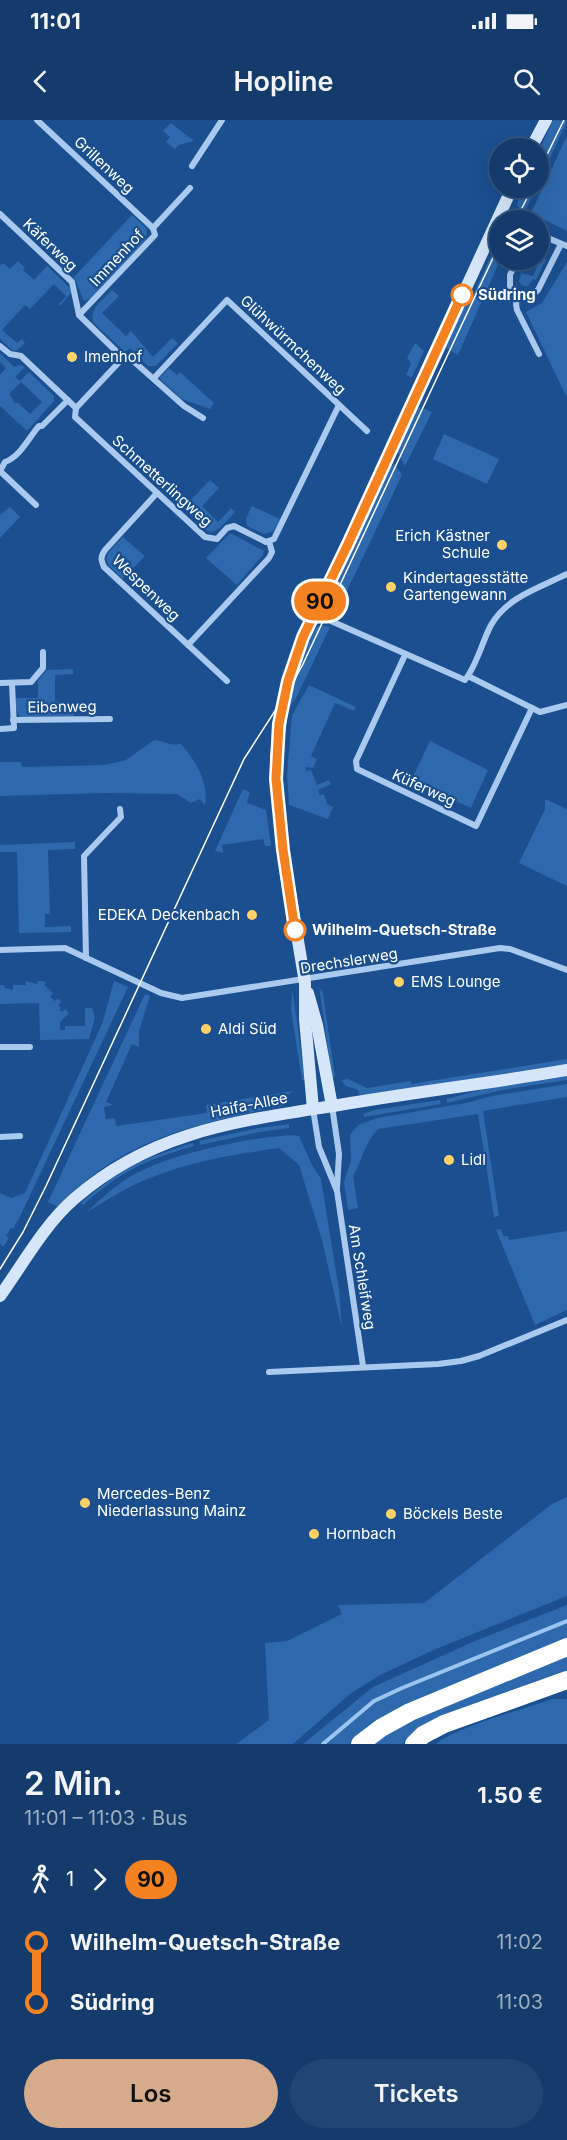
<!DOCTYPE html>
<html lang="de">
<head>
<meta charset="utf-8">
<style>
  :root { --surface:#143b6b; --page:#214673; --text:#f1f3f6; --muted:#9dadc1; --line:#33557e; --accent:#d6ab8b }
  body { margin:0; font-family:Inter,sans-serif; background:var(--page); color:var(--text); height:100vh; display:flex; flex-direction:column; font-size:22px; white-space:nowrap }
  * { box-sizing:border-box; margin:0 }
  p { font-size:20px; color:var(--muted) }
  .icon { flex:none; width:33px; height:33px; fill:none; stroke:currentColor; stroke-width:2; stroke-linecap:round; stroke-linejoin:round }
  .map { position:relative; height:1624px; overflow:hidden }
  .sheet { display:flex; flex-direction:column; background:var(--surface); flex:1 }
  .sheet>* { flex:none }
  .badge { padding:0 12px; border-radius:20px; font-size:21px; line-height:39px }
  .fabs { position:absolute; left:489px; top:18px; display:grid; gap:12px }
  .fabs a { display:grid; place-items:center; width:60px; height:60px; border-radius:50%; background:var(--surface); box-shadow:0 6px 24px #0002,0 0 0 2px var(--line); font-size:30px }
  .map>.badge { position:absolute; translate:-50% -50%; box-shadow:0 0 0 3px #fff }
  .legs { display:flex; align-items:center; gap:9px; height:66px; padding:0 24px; font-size:20px }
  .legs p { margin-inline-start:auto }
  .headline { display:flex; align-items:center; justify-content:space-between; height:102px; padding:0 24px }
  h1 { font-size:33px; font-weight:600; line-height:45px }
  .primary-button { display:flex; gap:12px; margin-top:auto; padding:12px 24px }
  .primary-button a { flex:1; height:69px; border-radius:36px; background:var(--accent); color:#111; font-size:24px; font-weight:600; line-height:69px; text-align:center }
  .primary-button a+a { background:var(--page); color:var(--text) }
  ul { padding:0 24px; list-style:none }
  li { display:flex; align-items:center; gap:21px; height:60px; font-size:22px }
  li i { display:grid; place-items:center; width:9px; height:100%; margin:0 8px; background:currentColor }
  li i::after { content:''; width:15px; height:15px; margin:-8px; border:4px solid; border-radius:50%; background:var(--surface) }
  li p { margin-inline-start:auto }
  li:first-child i { background:linear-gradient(#0000 50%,currentColor 0) }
  li:last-child i { background:linear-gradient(currentColor 50%,#0000 0) }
  .status { display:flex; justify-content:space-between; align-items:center; height:42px; padding:0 30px; background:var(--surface); direction:ltr }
  .status svg { height:16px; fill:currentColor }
  header { display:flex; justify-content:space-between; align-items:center; height:78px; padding:0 24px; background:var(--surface); font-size:27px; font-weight:600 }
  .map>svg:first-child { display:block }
</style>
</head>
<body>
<div class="status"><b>11:01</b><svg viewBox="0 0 49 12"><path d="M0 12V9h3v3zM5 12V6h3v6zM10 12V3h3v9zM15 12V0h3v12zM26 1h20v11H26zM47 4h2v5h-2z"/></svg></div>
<header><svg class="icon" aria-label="back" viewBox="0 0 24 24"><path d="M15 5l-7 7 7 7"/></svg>Hopline<svg class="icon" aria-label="search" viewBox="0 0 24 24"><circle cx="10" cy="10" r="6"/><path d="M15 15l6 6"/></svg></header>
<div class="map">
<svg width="567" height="1624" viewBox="0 0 567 1624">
  <rect width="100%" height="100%" fill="#1b4f8f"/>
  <!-- green -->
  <g fill="#2e69ad" fill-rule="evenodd">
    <polygon points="553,0 567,1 539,62 539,31"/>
    <polygon points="171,3 194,21 179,25 175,29 166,22 170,17 163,11"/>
    <polygon points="567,16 567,111 531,93"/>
    <polygon points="522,68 536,68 522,97 517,84"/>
    <polygon points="132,95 147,109 146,120 92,178 84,181 74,157"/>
    <polygon points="495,127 499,128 500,140 458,235 446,228 424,275 463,184 468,186"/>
    <polygon points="539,128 545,133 543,137 546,139 536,160 533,159 528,166 523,166 519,162 521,153 533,156 540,140 539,139"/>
    <polygon points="18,141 25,148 23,150 34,160 47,146 70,168 71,173 60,186 59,184 66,176 54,164 30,189 25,185 2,210 17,223 22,219 25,223 16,231 12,230 0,219 0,146 3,143 10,149"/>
    <polygon points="567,142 567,275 566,276 526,192 542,183"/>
    <path d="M112,170L119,176L102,193L126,216L131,211L153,237L172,218L178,223L156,246H148L130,228L125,232L94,203C88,189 103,180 112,170Z"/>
    <polygon points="415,223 424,231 412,257 406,255 411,243 407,238"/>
    <path d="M0,233L14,247L20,245L25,247L15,257L20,261L29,252L54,276V281L27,311L0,286V255L6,248L0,242ZM21,262L42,282L30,294L18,283H15L9,274Z"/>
    <polygon points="169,248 177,255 180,252 214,283 210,289 182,279 159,258"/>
    <polygon points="419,287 432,292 405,346 398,333 392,330"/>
    <polygon points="444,314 499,339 487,364 433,339"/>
    <polygon points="394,343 402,355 334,498 328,493 325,483 386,344 392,347"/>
    <polygon points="210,360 219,368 202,386 218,402 231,388 235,392 220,408 212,412 207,411 183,388"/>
    <polygon points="252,386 280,399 274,411 264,414 247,406 246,398"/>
    <polygon points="10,387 20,397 0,418 0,395"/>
    <polygon points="230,413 264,431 263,435 237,465 206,438"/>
    <path d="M123,417L145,436L123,459C100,438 102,439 123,417Z"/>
    <path d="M322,505L330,507L297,576L288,590C292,562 301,535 313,509Z"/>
    <path d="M73,549V554L55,555V592H74V597L22,598C15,593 16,586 16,578H38V560L47,550Z"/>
    <polygon points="309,565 356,587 354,591 335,583 311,636 317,639 313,648 305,647 307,651 311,650 317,665 329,660 331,664 318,670 320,675 324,674 327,684 333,687 328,699 289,685 287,655 292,595"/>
    <path d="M154,620C164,621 170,626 181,624C196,641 209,663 205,685L200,679L191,683L177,674L105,673L0,676V642H21L22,647L105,645L126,640Z"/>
    <polygon points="430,621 488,650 471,688 411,661"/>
    <polygon points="243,669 250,672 247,683 266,690 271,726 265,726 263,719 222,725 223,733 215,731"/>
    <polygon points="545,679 567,689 567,766 519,743 545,689"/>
    <polygon points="75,722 75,729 48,730 50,794 45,794 45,807 71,806 71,812 19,813 17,732 0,732 0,725"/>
    <polygon points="26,861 37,864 37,861 44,861 46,863 44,865 53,873 50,877 55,881 58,878 61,882 58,885 61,888 59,890 62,892 65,889 69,893 60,902 60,910 65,910 65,906 85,906 85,888 92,888 95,898 89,919 40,920 39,883 0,884 0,865 4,865 5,868 13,870 13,865 26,865"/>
    <polygon points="114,861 128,867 17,1103 16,1102 14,1109 11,1108 6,1116 9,1118 3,1127 0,1124 0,1073 11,1078 25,1073 102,904"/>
    <polygon points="321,868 323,874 335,957 332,957 320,873"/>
    <polygon points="292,872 293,874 305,960 302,960 291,890"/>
    <path d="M145,874L150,876L139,911V927L132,924L106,982L113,985L104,987L106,999L115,998L116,1006L207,993L206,985L293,971L281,980L282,986C195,1004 121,1019 58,1087L48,1082Z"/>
    <polygon points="567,939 567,944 360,976 358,970 346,966 341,960 348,959 367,968 411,961 411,964"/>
    <polygon points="567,956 567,960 502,970 447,983 446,979 488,968"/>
    <path d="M567,964V977L483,991L499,1096L494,1097L478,994L378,1009C365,1022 362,1041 353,1056L358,1088L348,1090L344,1062L351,1040L350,1015L358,1005L377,998L466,983L492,976Z"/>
    <polygon points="440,980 441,984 364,997 363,994 374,990"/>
    <polygon points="289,1004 289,1008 259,1012 200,1025 199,1021 258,1008"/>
    <path d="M292,1015L299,1016L312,1045L321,1059L339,1170L342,1208L322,1120L299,1045L279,1028C230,1035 179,1043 134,1065C117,1073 101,1084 85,1093C99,1081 112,1068 128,1058C167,1034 246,1018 292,1015Z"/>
    <path d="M193,1023L194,1026C146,1040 121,1051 83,1085L81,1083C118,1050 146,1037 193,1023Z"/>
    <polygon points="501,1109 503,1116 508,1116 509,1120 567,1111 567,1190 535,1205 496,1110"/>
    <polygon points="567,1377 567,1476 436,1529 380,1555 350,1574 293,1624 236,1624 269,1600 265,1523 287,1521 342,1494 338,1485 424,1483 552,1384"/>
    <polygon points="567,1485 567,1519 364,1610 349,1624 303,1624 373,1567 475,1521"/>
    <polygon points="567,1534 567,1554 414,1612 402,1624 373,1624 402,1604"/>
    <path d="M552,1579H567V1624H436C456,1607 524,1589 552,1579Z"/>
  </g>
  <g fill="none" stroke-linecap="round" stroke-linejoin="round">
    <!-- stream -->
    <polyline stroke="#9cc4f0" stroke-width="4" points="323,1624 374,1581 402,1568 567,1501"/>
    <!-- street -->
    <g stroke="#a9c9ee" stroke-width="6">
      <polyline points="37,0 153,108"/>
      <polyline points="192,46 222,0"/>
      <polyline points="0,94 72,162 79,195 123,238"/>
      <polyline points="153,108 190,68"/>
      <polyline points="538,114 567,126"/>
      <polyline points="517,140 510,155 510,167 518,175 530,176 538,170 561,124"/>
      <polyline points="518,175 516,184 517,190 539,234"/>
      <polyline points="79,195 155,115 153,108"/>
      <polyline points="0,226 10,234 21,236 76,288"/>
      <polyline points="123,238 131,239 184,286 203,298"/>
      <polyline points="154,258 227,180 367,311"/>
      <polyline points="76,288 75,297 205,417 217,419 227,408 234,406 266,422 274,419 339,285"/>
      <polyline points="76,288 123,238"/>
      <path d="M0,351L5,342C21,336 29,317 39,306H42L68,280"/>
      <polyline points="0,351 36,385"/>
      <path d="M157,373L105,430C100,437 101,440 104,447L227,561"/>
      <path d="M315,494L465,560C477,545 482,522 491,505C507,477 539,468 567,454"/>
      <polyline points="188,525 269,438 272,432 269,421"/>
      <polyline points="405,535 356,641 357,649 476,706 532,588 468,556"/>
      <polyline points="0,563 31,562 43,548 43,532"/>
      <polyline points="532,588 540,592 567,585"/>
      <polyline points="13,600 110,599"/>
      <polyline points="0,609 14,608 12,563"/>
      <polyline points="0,830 65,828 161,873 182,878 500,828 510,829 567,850"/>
      <polyline points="86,838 84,736 121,697 120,689"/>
      <polyline points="0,927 30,927"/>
      <polyline points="332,986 339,1034 337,1068"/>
      <polyline points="313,989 319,1027 337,1071 363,1246"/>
      <polyline points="0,1017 20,1016"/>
      <polyline points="269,1252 438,1244 461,1241 479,1236 567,1200"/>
    </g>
    <!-- secondary -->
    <g stroke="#d6e6fa" stroke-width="12">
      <polyline points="531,28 546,0"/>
      <polyline points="308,873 317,905 332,986"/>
      <polyline points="313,989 305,899 305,863 283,730 277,670 276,637 284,576 303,517 348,424 512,68"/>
      <path d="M0,1176C23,1144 44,1105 74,1079C153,1010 240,1001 339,985C415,972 491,963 567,950"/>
    </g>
    <!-- highway -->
    <g stroke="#fff" stroke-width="18">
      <polyline points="360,1624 381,1608 410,1592 567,1527"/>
      <polyline points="414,1624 423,1615 444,1604 567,1560"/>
    </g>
    <!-- tram -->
    <g stroke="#fff" stroke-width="1.5">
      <polyline points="538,53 564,0"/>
      <polyline points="516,100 532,68"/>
      <polyline points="0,1149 23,1112 46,1066 244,639 291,566 303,544 500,123"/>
    </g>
  </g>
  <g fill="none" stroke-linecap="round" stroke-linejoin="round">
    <!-- line-1 casing -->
    <g stroke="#fff" stroke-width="14">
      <polyline id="line-1" points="295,810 283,730 276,659 279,604 288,561 303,517 348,424 462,175"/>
    </g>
    <!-- line-1 -->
    <use href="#line-1" stroke="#f58220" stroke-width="9"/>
  </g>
  <!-- markers -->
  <g fill="#fff" stroke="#f58220" stroke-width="3">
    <circle cx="462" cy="175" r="10"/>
    <circle cx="295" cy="810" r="10"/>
  </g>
  <g fill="#ffd166" stroke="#1b4f8f" stroke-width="2">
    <circle cx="72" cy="237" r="6"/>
    <circle cx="502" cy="425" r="6"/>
    <circle cx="391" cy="467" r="6"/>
    <circle cx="252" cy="795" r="6"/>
    <circle cx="399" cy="862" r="6"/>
    <circle cx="206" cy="909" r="6"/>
    <circle cx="449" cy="1040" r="6"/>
    <circle cx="85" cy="1383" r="6"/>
    <circle cx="391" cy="1394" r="6"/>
    <circle cx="314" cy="1414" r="6"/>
  </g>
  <g text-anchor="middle" stroke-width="4.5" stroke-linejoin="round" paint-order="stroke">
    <!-- street labels -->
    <g font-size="15" fill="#fff" stroke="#1b4f8f">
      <text transform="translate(104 45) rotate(43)" y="5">Grillenweg</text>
      <text transform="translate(50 125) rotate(44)" y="5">Käferweg</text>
      <text transform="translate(117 138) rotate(-47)" y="5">Immenhof</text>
      <text transform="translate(293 225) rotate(43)" y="5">Glühwürmchenweg</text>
      <text transform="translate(162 361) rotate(42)" y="5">Schmetterlingweg</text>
      <text transform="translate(146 468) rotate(44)" y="5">Wespenweg</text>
      <text transform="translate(62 587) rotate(-1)" y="5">Eibenweg</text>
      <text transform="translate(424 668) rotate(25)" y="5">Küferweg</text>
      <text transform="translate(349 841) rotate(-9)" y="5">Drechslerweg</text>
      <text transform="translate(249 985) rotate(-11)" y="5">Haifa-Allee</text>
      <text transform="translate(362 1157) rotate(81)" y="5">Am Schleifweg</text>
    </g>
    <!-- stop labels -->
    <g font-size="15" font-weight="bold" fill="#fff" stroke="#1b4f8f" text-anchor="start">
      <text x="478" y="180">Südring</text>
      <text x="312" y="815">Wilhelm-Quetsch-Straße</text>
    </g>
    <!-- poi labels -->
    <g font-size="15" fill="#fff" stroke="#1b4f8f" text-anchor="start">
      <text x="84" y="242">Imenhof</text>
      <text x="490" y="421" text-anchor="end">Erich Kästner<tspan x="490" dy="17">Schule</tspan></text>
      <text x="403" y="463">Kindertagesstätte<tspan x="403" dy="17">Gartengewann</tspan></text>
      <text x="240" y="800" text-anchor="end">EDEKA Deckenbach</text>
      <text x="411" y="867">EMS Lounge</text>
      <text x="218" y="914">Aldi Süd</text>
      <text x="461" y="1045">Lidl</text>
      <text x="97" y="1379">Mercedes-Benz<tspan x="97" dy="17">Niederlassung Mainz</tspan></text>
      <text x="403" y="1399">Böckels Beste</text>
      <text x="326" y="1419">Hornbach</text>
    </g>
  </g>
</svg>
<div class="fabs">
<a><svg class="icon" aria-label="locate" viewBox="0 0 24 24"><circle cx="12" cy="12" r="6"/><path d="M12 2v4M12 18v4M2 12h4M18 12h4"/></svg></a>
<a><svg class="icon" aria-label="layers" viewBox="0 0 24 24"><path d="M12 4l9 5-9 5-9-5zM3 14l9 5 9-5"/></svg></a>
</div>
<b class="badge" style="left:320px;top:481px;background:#f58220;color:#111">90</b>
</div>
<section class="sheet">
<div class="headline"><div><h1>2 Min.</h1><p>11:01 – 11:03 · Bus</p></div><b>1.50 €</b></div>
<div class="legs"><svg class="icon" aria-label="walk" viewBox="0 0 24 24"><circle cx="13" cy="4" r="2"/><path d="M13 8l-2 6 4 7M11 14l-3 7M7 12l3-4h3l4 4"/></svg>1<svg class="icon" aria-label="forward" viewBox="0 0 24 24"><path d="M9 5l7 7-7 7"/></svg><b class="badge" style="background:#f58220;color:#111">90</b></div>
<ul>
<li><i style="color:#f58220"></i><b>Wilhelm-Quetsch-Straße</b><p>11:02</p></li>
<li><i style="color:#f58220"></i><b>Südring</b><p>11:03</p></li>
</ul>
<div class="primary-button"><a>Los</a><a>Tickets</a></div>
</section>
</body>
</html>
